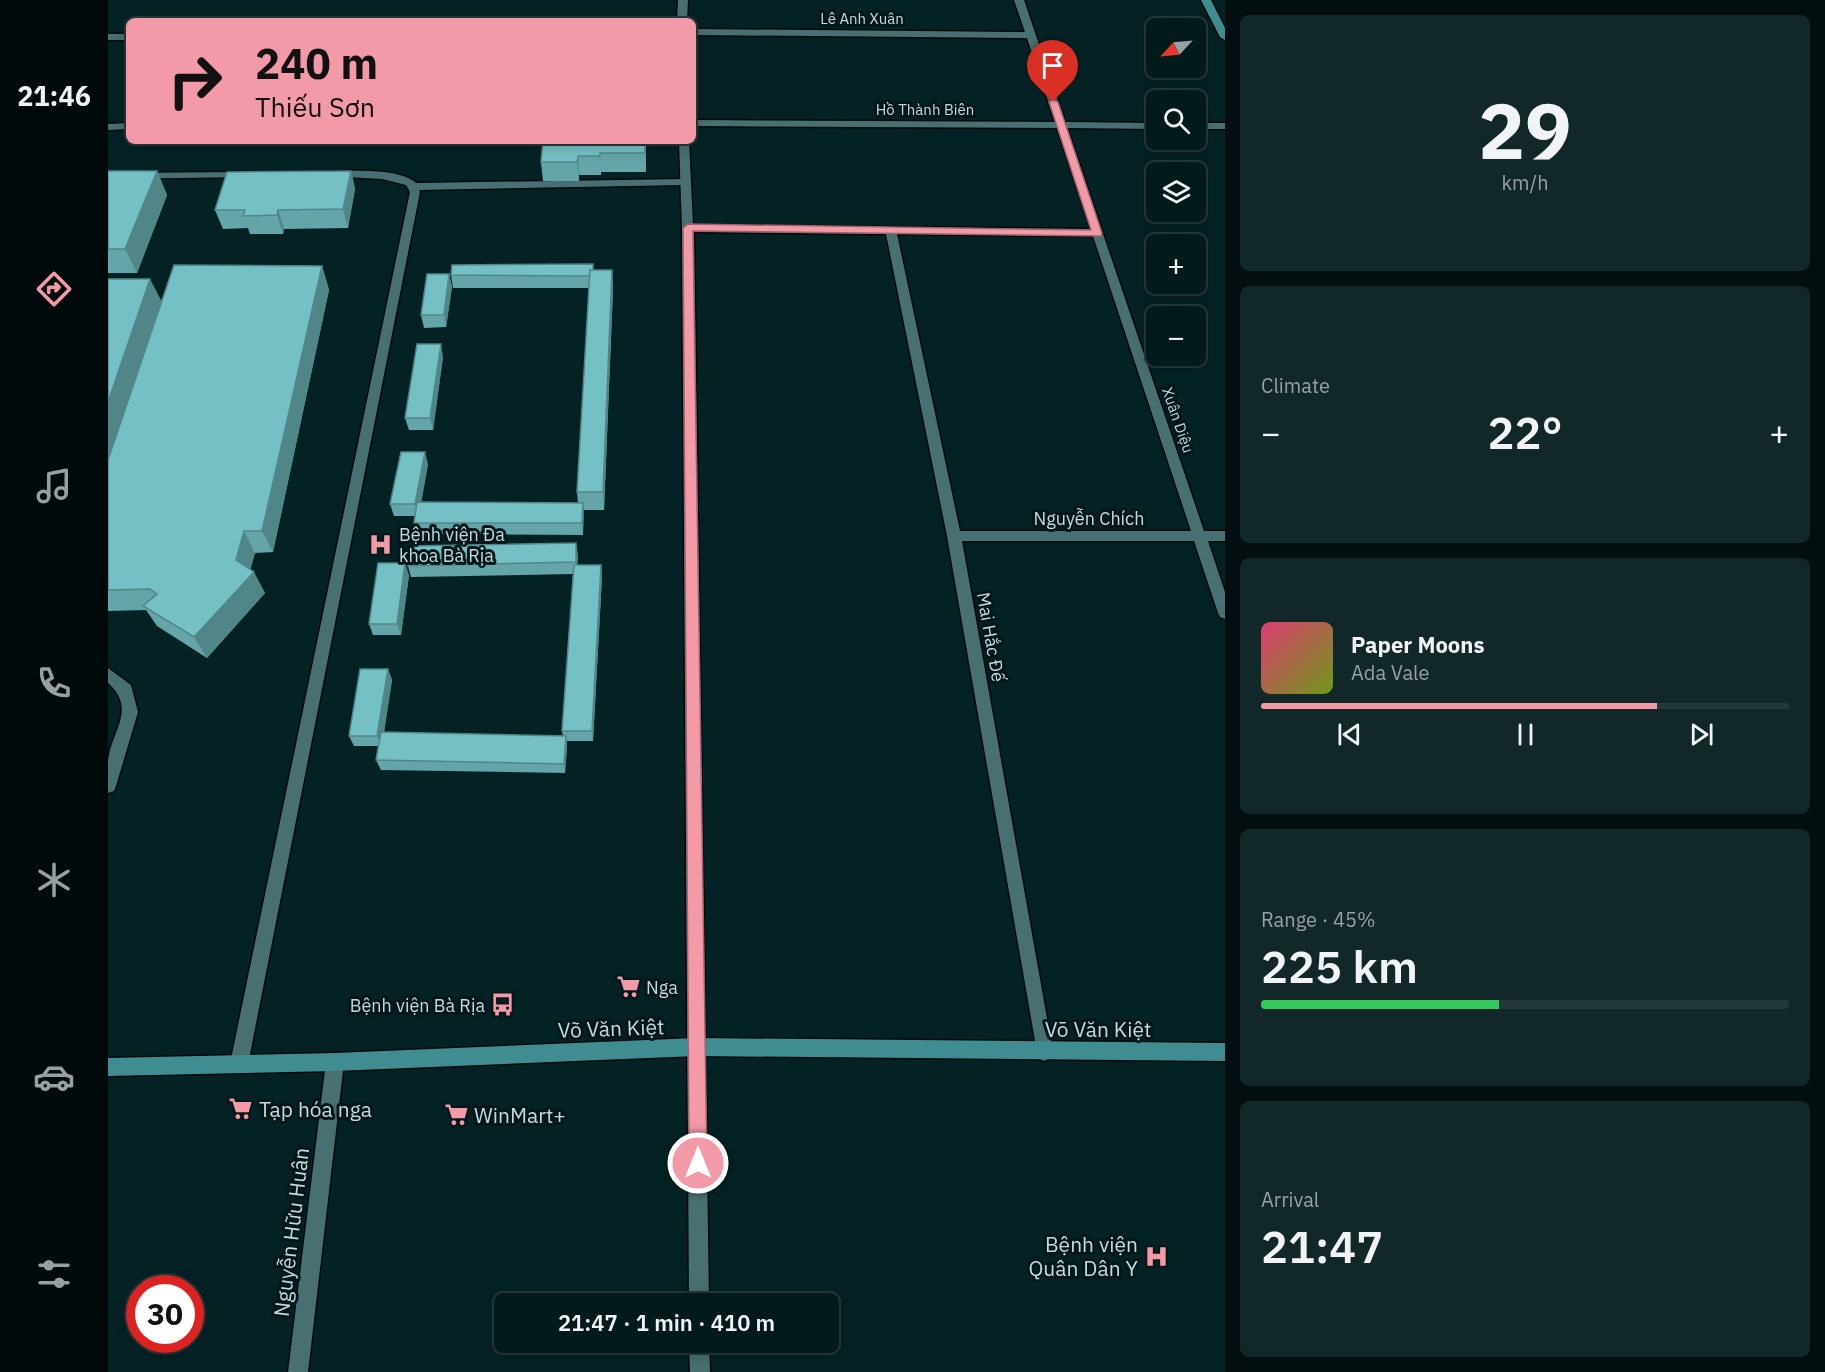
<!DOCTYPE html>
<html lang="en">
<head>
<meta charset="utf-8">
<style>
  :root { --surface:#031a1b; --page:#112728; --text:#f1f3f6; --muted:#97a1a3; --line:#24383a; --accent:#f39aa8 }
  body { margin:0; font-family:"IBM Plex Sans",sans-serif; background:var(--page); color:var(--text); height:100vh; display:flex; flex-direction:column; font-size:22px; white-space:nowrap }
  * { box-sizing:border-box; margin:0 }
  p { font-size:20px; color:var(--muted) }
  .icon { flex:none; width:33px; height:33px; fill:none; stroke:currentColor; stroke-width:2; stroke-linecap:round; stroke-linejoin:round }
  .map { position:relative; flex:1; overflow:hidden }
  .details { display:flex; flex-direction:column; gap:15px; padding:15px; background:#020e0f; width:600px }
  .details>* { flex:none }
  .guide { position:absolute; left:18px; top:18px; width:570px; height:126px; border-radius:9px; box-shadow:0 3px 15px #0003,0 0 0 2px var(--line); background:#f39aa8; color:#111; overflow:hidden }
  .needle { width:39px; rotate:244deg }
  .tools { position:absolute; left:1038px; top:18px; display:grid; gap:12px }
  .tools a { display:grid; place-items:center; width:60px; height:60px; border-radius:9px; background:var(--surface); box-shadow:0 3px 15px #0003,0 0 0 2px var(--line); font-size:30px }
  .speed { position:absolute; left:18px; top:1275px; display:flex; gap:12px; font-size:30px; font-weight:700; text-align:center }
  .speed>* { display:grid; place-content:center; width:78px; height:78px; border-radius:50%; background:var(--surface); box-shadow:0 3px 15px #0003,0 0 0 2px var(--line); line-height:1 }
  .speed .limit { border:9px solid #d22; background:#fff; color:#111 }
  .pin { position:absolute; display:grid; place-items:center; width:51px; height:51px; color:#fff; margin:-62px -26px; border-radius:50% 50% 50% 0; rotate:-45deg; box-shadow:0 0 6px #0007 }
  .pin .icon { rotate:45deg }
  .me { position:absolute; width:66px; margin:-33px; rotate:0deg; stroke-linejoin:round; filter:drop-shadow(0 0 4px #0008) }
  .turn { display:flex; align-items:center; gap:21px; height:126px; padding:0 30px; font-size:27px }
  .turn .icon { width:78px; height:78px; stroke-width:2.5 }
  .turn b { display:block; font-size:42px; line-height:51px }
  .big { font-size:45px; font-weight:600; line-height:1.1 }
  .details .tile { flex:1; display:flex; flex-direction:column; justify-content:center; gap:9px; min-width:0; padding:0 21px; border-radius:9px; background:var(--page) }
  .details .dial { align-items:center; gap:0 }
  .dial b { font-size:78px; line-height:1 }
  .song { display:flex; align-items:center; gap:18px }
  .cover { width:72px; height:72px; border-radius:9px; background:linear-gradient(135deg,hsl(340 70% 55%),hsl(80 70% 35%)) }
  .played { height:6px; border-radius:3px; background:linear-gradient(90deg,var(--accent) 75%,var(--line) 75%) }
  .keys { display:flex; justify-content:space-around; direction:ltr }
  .heat { display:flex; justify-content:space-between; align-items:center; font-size:33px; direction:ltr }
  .charge { height:9px; border-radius:4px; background:linear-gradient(90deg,#34c759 45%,var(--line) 0) }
  .trip { position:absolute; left:386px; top:1293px; width:345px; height:60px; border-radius:9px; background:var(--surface); box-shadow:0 3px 15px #0003,0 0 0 2px var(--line); font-weight:600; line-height:60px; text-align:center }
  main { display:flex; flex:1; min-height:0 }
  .tab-bar { display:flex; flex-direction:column; width:108px; justify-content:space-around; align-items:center; background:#010a0b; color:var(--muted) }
  .tab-bar .icon { width:42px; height:42px }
  .tab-bar .current { color:var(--accent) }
  .tab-bar b { font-size:27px; color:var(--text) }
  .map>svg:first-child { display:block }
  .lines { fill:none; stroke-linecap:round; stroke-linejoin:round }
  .lane-casing { stroke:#000a0b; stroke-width:3 }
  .street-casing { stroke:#000a0b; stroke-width:3 }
  .secondary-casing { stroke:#000a0b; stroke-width:3 }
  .lane { fill:#486f71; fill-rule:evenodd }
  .street { fill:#486f71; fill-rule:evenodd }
  .secondary { fill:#408d91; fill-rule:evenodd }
  .wall { fill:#64a5a9 }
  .shaded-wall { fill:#518689 }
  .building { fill:#74c0c4; stroke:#518689; stroke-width:1.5 }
  .route { fill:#f39aa8; stroke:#9e646d; stroke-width:1.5 }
  .labels { text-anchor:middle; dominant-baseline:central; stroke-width:6; stroke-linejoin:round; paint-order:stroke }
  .far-street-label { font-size:15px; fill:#c6dadc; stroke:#00181a }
  .street-label { font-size:18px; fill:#c6dadc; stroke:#00181a }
  .poi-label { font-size:18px; fill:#c6dadc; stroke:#00181a; text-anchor:start }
  .near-street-label { font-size:21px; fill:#c6dadc; stroke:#00181a }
  .near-poi-label { font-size:21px; fill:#c6dadc; stroke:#00181a; text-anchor:start }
</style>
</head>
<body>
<main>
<nav class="tab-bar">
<b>21:46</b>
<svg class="icon current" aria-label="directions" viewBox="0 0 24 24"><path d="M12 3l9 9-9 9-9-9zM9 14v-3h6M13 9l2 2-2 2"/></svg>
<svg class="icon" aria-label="music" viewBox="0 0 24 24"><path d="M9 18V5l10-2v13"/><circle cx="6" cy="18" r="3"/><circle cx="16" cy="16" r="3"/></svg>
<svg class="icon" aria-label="phone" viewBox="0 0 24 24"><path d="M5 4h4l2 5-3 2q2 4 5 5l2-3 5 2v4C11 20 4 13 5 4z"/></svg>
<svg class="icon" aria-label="climate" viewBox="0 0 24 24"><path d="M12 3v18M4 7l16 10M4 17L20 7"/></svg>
<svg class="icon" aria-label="car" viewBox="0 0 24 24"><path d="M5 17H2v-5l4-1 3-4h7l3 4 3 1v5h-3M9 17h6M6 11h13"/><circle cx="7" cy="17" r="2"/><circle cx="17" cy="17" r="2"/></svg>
<svg class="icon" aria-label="filters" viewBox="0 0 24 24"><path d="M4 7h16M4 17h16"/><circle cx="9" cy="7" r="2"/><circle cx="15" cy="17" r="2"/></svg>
</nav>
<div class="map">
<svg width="1117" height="1372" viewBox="0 0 1117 1372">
  <rect width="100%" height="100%" fill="#042224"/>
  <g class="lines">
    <defs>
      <g id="lane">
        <path d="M225 171C246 171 292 168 308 183L578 179 583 182 578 185 311 190 312 192 140 1064 137 1070 131 1073 125 1070 122 1064 302 192 298 185 274 179 221 176V172Z"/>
        <path d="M138 172 142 173V177L0 179V173Z"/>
        <path d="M0 668 23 685 30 712 8 786 6 791 0 793C0 782 0 771 0 760 4 730 29 709 0 683Z"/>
      </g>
      <g id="street">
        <path d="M570 0H580L579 21H569Z"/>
        <path d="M906 0H916L957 122 1048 123V129L959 128 1096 531H1117V541H1100L1117 592V619L1112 617 1110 613 1086 541H854L945 1052 942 1058 936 1061 930 1058 839 536 778 234 586 232 601 1304H581L574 228 571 141H581L585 225 983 229 949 128 585 126V120L947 122 919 38 585 35V29L917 32ZM789 234 985 236 1083 531H852Z"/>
        <rect x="0" y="34" width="21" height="6"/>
        <path d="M21 123V129L0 130V124Z"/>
        <rect x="1088" y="123" width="29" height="6"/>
        <path d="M227 1053 233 1056 236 1062 200 1372H180L218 1062 221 1056Z"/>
        <path d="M581 1342H601L602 1372H582Z"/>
      </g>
      <g id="secondary">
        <path d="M1093 0H1103L1117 28V40L1112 37Z"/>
        <path d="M589 1038 1117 1043V1061L589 1056 227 1071 0 1076V1058L227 1053Z"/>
      </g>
    </defs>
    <!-- lane casing -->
    <use href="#lane" class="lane-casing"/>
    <!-- street casing -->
    <use href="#street" class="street-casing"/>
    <!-- secondary casing -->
    <use href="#secondary" class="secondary-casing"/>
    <!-- lane -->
    <use href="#lane" class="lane"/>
    <!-- street -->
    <use href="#street" class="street"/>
    <!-- secondary -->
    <use href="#secondary" class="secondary"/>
  </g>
  <!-- wall -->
  <g class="wall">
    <path d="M538 141V172H493V175H471V181H435L433 162Z"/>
    <path d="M0 171H49L59 195 29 273H0Z"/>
    <path d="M243 171 247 189 240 228 176 229 175 234H142L140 228 115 229 107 210Z"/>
    <path d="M214 266 221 290 165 552 147 553 142 569 157 593 99 658 49 626 38 610 0 611V279L53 302Z"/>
    <path d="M485 270H504L505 289 496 510H475V535L310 534 306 523 307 516H286L282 504 320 464 313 502 470 503 469 492 481 288H345L343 275Z"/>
    <path d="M341 274 344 287 338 327 316 328 313 315Z"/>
    <path d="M335 357 325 430H301L297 418Z"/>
    <path d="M470 555 469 565H493L494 577 485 741H459V746L457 773 273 770 268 760 270 746H246L241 736 280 669 284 680 276 732 455 736 454 731 465 574 303 577 300 566Z"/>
    <path d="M301 575 293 635H265L261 624Z"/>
  </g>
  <!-- shaded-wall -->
  <g class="shaded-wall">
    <path d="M470 156 471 175V181L469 162Z"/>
    <path d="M49 171 59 195 29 273 17 249Z"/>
    <path d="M243 171 247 189 240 228 235 209Z"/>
    <path d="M170 210 176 229 175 234 169 215Z"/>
    <path d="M214 266 221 290 165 552 154 531Z"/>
    <path d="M504 270 505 289 496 510 495 492Z"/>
    <path d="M341 274 344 287 338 327 336 315Z"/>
    <path d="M42 279 54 302 0 466V402Z"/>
    <path d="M333 344 335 357 325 430 322 418Z"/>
    <path d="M317 452 320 464 311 516 307 504Z"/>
    <path d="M475 503 476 515 475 535 474 523Z"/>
    <path d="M136 531 147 553 140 579 146 572 157 593 99 658 86 637 128 560Z"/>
    <path d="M468 543 470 555 469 574 468 562Z"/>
    <path d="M297 563 301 575 293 635 289 624Z"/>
    <path d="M493 565 494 577 485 741 484 731Z"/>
    <path d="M280 669 284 680 274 746 269 736Z"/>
    <path d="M458 736 459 746 457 773 456 764Z"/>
  </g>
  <!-- building -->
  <g class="building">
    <path d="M435 141H537V153H492V156H470L469 162H433Z"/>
    <path d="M0 171H49L17 249H0Z"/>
    <path d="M243 171 235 209 170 210 169 215 135 216 137 210H107L119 172Z"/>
    <path d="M485 264V270H482L481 276 343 275 344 265Z"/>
    <path d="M66 265 214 266 154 531H136L128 560 146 572 86 637 35 606 49 594 42 589 0 590V460Z"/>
    <path d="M482 270H504L495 492H469Z"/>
    <path d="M319 274H341L336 315H313Z"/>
    <path d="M0 279H42L0 402Z"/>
    <path d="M309 344H333L322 418H297Z"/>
    <path d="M293 452H317L307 504H282Z"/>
    <path d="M309 502 475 503 474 523H306Z"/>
    <path d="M468 543V562L300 566 302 546Z"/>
    <path d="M270 563H297L289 624H261Z"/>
    <path d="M466 565H493L484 731H454Z"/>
    <path d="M252 669H280L269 736H241Z"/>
    <path d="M273 732 458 736 456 764 268 760Z"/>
  </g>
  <!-- route -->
  <path class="route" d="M945 99 950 102 994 233 993 236 585 231 599 1163 596 1170 590 1172 584 1170 581 1163 575 228 580 224 983 230 941 102Z"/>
  <!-- icons -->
  <defs>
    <symbol id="hospital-bare" viewBox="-9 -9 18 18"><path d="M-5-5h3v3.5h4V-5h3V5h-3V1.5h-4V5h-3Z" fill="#f39aa8" stroke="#00181a" stroke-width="2.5" paint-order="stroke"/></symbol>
    <symbol id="supermarket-bare" viewBox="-9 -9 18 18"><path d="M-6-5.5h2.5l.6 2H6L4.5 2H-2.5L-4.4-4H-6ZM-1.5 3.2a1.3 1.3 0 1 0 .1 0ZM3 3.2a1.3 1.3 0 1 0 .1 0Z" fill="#f39aa8" stroke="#00181a" stroke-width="2.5" paint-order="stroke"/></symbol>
    <symbol id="bus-bare" viewBox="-9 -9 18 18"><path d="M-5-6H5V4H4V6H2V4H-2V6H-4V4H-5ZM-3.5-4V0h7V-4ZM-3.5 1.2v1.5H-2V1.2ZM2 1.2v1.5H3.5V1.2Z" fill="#f39aa8" stroke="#00181a" stroke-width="2.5" paint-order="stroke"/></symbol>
  </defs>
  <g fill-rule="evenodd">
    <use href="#hospital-bare" x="256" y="528" width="33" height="33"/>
    <use href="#supermarket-bare" x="504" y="970" width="33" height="33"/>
    <use href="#bus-bare" x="378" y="988" width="33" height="33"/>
    <use href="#supermarket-bare" x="116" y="1092" width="33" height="33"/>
    <use href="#supermarket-bare" x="332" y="1098" width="33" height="33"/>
    <use href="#hospital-bare" x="1032" y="1240" width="33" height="33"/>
  </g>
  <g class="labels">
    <!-- far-street labels -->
    <g class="far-street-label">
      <text x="754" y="18">Lê Anh Xuân</text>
      <text x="817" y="109">Hồ Thành Biên</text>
      <text transform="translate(1070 420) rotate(71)">Xuân Diệu</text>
    </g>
    <!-- street labels -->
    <g class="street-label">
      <text x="981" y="518">Nguyễn Chích</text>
      <text transform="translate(883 637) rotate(80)">Mai Hắc Đế</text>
    </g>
    <!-- poi labels -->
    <g class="poi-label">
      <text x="291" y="534">Bệnh viện Đa<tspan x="291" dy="21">khoa Bà Rịa</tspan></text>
      <text x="538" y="987">Nga</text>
      <text x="377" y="1005" text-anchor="end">Bệnh viện Bà Rịa</text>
    </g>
    <!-- near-street labels -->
    <g class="near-street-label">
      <text transform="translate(503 1028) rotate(-2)">Võ Văn Kiệt</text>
      <text x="990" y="1029">Võ Văn Kiệt</text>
      <text transform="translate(183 1232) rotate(-83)">Nguyễn Hữu Huân</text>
    </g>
    <!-- near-poi labels -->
    <g class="near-poi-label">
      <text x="151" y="1109">Tạp hóa nga</text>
      <text x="366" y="1115">WinMart+</text>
      <text x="1030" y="1244" text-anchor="end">Bệnh viện<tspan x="1030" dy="24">Quân Dân Y</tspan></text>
    </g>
  </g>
</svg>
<div class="tools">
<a><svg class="needle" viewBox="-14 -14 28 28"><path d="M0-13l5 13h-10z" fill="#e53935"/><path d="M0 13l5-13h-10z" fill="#97a1a3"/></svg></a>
<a><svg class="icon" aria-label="search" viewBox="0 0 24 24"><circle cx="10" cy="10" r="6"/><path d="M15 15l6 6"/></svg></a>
<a><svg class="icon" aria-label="layers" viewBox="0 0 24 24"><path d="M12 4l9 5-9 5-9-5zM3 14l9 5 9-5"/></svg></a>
<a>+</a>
<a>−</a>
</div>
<div class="speed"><div class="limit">30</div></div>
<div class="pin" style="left:945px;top:102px;background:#d93025"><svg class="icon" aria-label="arrive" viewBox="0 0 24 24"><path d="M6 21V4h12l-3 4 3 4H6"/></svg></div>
<svg class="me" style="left:590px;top:1163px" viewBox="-20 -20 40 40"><circle r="17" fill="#f39aa8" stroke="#fff" stroke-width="3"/><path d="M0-11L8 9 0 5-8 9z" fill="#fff"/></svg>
<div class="trip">21:47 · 1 min · 410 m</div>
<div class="guide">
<div class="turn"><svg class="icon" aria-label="right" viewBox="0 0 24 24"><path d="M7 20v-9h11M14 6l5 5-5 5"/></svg><div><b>240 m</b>Thiếu Sơn</div></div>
</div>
</div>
<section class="details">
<div class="tile dial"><b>29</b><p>km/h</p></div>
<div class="tile"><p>Climate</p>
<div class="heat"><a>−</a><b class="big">22°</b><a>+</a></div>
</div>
<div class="tile">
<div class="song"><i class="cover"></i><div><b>Paper Moons</b><p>Ada Vale</p></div></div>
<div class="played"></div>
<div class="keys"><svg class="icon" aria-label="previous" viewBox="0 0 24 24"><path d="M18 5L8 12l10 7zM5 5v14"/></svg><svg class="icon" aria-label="pause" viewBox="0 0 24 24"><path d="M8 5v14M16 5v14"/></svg><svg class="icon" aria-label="next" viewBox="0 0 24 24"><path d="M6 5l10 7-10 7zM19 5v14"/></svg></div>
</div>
<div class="tile"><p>Range · 45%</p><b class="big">225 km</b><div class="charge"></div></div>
<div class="tile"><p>Arrival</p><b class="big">21:47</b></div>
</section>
</main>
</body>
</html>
